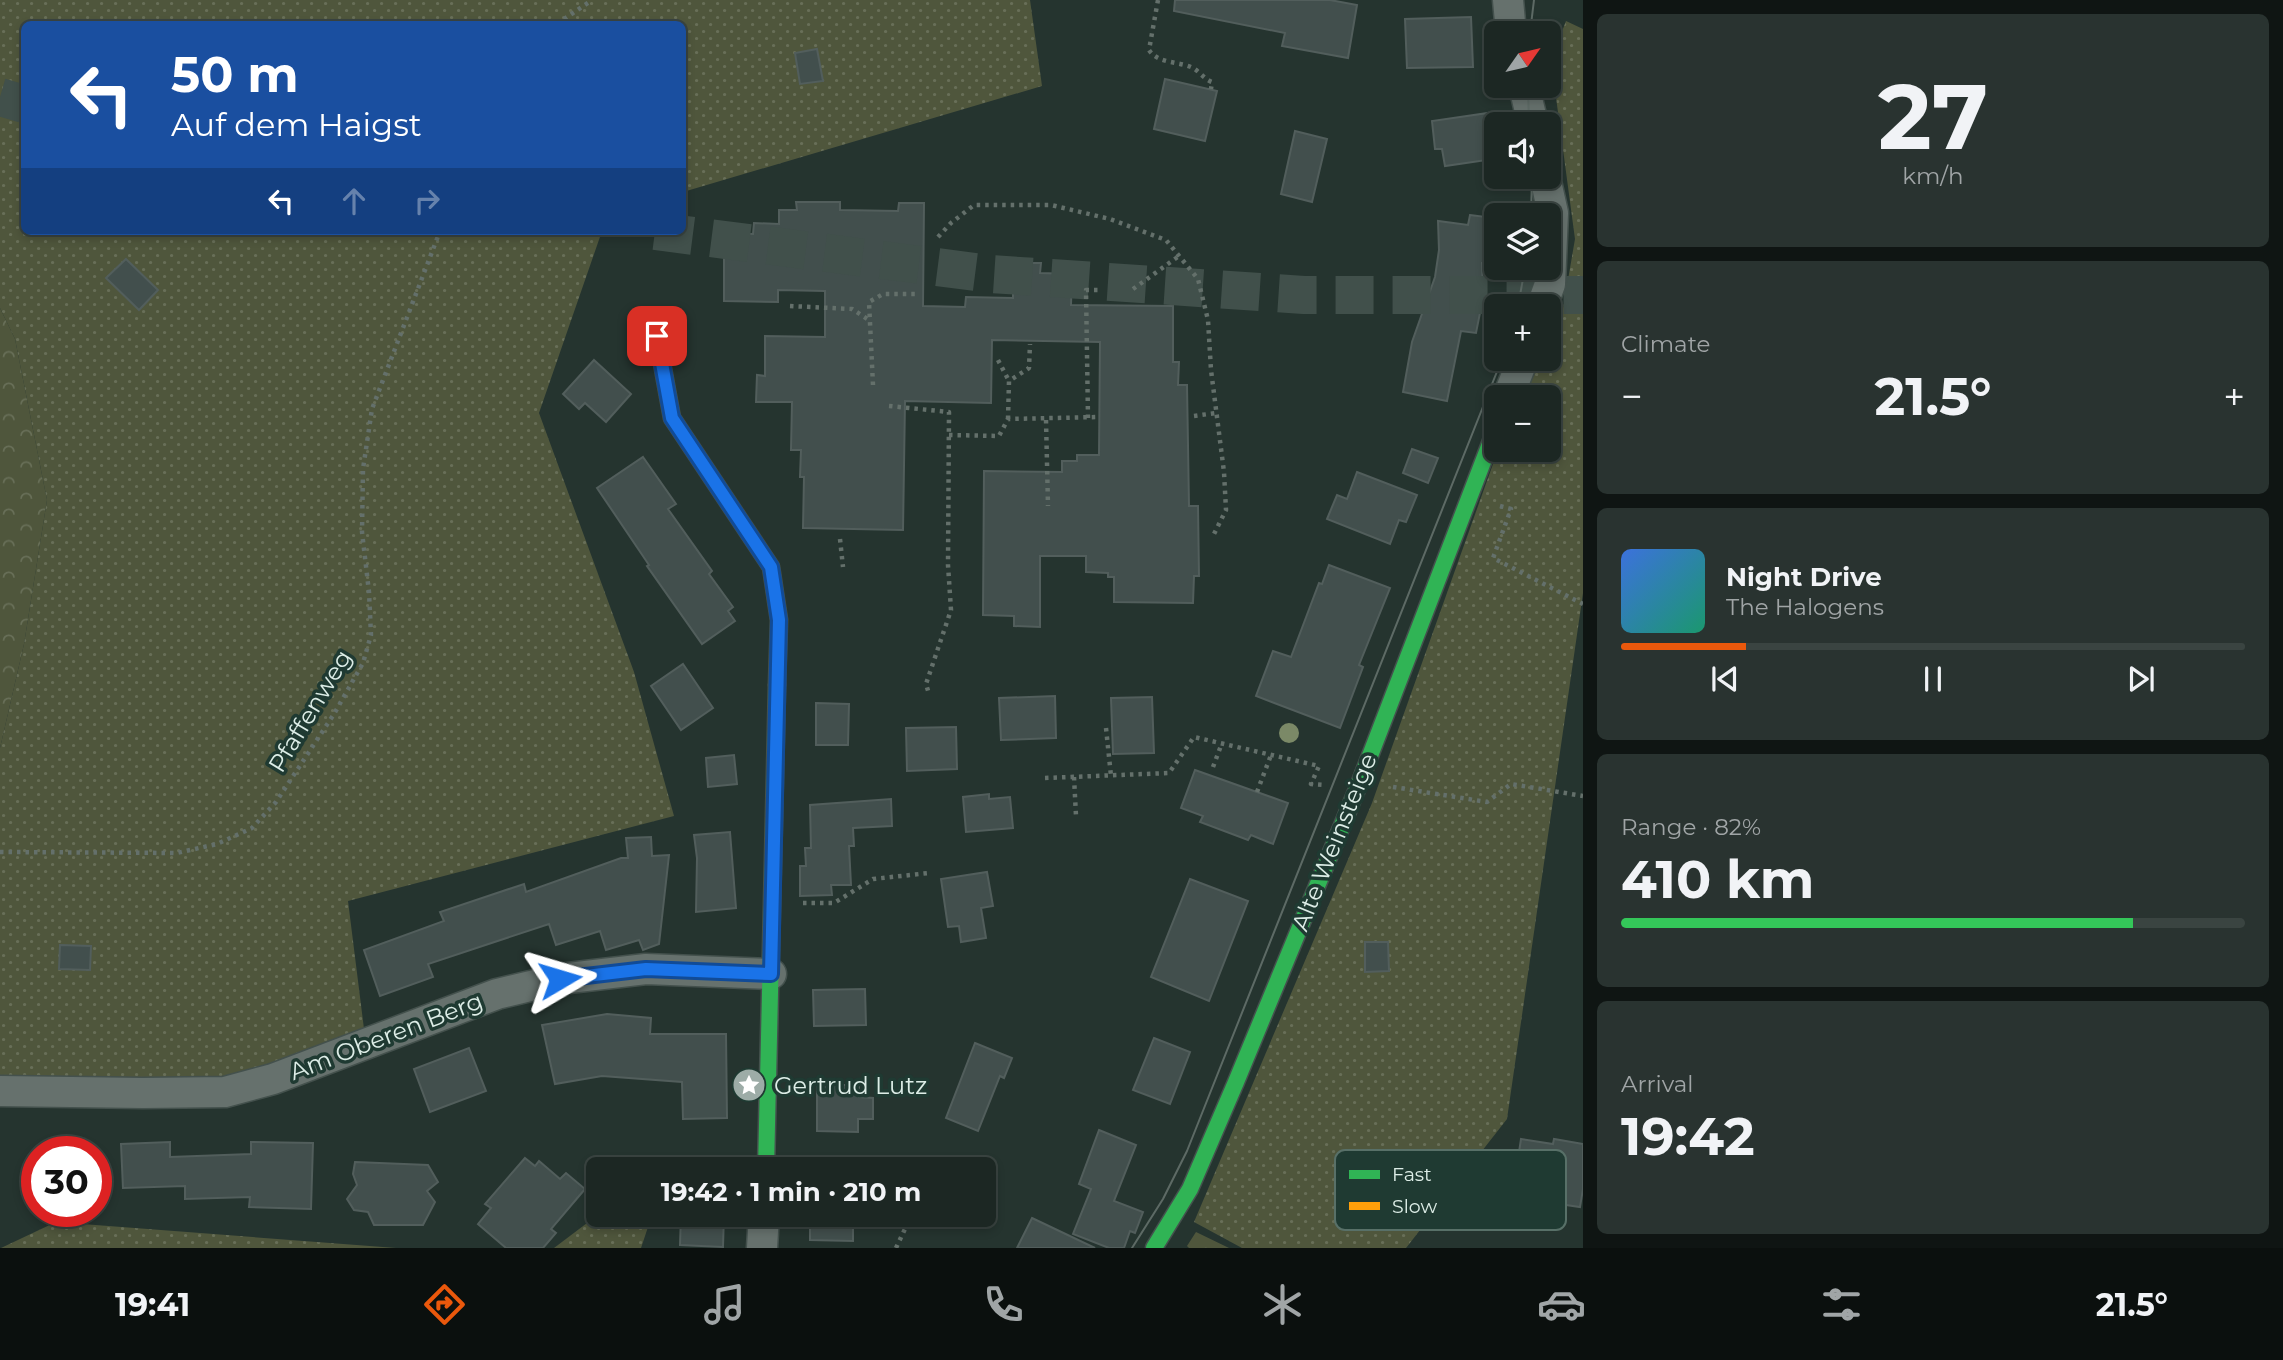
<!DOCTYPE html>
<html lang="en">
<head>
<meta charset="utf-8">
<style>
  :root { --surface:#1c2723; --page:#293330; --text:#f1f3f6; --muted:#a0a5a6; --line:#3a4441; --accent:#ea580c }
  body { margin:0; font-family:Montserrat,sans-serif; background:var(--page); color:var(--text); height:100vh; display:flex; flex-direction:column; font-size:26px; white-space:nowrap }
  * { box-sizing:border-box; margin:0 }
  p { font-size:23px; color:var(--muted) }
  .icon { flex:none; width:38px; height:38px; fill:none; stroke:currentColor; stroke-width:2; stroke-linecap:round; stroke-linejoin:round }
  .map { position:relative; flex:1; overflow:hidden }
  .details { display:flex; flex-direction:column; gap:14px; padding:14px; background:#0f1513; width:700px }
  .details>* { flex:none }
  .banner { position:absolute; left:21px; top:21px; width:665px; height:214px; border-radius:10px; box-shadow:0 4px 10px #0003,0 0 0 2px var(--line); background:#1a4fa0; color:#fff; overflow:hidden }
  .needle { width:46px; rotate:56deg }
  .controls { position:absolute; left:1484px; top:21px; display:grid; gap:14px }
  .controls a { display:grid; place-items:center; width:77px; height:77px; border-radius:10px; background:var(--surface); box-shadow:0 4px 10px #0003,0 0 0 2px var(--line); font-size:35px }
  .speed { position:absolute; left:21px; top:1136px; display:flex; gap:14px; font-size:35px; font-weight:700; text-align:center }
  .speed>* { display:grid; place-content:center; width:91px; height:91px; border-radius:50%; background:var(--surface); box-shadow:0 4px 10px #0003,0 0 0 2px var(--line); line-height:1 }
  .speed .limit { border:10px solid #d22; background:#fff; color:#111 }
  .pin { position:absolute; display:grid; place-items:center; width:60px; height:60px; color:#fff; margin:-30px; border-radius:14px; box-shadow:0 4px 10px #0006 }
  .me { position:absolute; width:77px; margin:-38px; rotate:83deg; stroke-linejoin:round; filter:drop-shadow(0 0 5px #0008) }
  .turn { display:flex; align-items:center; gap:24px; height:147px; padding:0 35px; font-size:32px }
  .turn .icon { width:91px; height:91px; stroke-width:2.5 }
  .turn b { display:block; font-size:49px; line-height:60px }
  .lanes { display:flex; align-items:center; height:66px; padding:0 35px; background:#0003; justify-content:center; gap:35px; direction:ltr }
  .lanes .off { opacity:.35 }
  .big { font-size:52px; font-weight:700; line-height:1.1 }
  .details .tile { flex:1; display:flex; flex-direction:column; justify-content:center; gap:10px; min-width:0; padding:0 24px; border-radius:10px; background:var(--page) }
  .details .dial { align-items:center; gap:0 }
  .dial b { font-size:91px; line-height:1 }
  .song { display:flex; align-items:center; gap:21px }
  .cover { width:84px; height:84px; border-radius:10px; background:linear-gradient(135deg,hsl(220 70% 55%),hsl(160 70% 35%)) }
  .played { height:7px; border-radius:4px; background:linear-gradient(90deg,var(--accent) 20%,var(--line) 20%) }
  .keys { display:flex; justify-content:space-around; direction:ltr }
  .heat { display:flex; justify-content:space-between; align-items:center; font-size:38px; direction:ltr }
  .charge { height:10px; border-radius:5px; background:linear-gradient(90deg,#34c759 82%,var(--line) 0) }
  .trip { position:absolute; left:586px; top:1157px; width:410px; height:70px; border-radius:10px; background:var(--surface); box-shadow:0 4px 10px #0003,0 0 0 2px var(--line); font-weight:700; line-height:70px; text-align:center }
  .dock { display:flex; height:112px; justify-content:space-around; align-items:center; background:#0b100e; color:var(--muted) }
  .dock .icon { width:49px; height:49px }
  .dock .selected { color:var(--accent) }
  .dock b { font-size:32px; color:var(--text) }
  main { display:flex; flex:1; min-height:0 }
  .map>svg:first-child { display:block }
  .grass { fill:url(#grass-tufts) }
  .forest { fill:url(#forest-crowns) }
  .garden { fill:url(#garden-dots) }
  .building { fill:#424f4d; stroke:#525e5c; stroke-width:2 }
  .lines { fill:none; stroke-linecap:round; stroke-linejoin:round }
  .primary-tunnel { stroke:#41504b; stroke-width:38; stroke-dasharray:38 19; stroke-linecap:butt }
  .street-casing { stroke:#44514d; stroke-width:33 }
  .fast-casing { stroke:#44514d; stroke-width:19 }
  .slow-casing { stroke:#44514d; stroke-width:19 }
  .path { stroke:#64706b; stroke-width:4.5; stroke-dasharray:3.5 5; stroke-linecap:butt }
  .street { stroke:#66716d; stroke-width:30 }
  .fast { stroke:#30b455; stroke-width:16 }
  .slow { stroke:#ff9f0a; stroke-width:16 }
  .tram { stroke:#5d6a65; stroke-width:2 }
  .tree { fill:#7b8967 }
  .route-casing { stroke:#114b97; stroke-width:18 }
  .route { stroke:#1a73e8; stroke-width:12 }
  .labels { text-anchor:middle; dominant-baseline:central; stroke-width:7; stroke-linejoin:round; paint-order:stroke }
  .street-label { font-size:24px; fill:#ddede7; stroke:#1f3a32 }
  .poi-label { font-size:24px; fill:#ddede7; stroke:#1f3a32; text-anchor:start }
  .key { fill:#1f3a32; stroke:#587068; stroke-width:2 }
  .key-label { font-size:19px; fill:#ddede7 }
</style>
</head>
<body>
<main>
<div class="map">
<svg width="1583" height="1248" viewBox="0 0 1583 1248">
  <defs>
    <pattern id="grass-tufts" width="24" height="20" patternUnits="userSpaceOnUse" patternTransform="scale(1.75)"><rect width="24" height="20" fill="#4f563c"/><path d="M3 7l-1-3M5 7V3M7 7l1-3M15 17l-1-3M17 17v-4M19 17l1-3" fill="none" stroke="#686f58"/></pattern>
    <pattern id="forest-crowns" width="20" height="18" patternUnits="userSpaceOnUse" patternTransform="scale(1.75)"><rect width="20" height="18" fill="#4f563c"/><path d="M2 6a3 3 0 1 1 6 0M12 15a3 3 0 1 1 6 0" fill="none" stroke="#686f58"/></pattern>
    <pattern id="garden-dots" width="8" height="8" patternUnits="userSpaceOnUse" patternTransform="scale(1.75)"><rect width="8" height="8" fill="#4f563c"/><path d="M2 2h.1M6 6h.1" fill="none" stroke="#686f58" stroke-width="1.8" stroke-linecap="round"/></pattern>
  </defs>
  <rect width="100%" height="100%" fill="#25342f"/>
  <!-- grass -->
  <path class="grass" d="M1196 1232 1229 1248H1189L1187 1246Z"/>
  <!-- forest -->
  <path class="forest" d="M0 308 15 339 47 500 24 644 0 748Z"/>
  <!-- garden -->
  <g class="garden">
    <path d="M0 0H1030L1042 86 683 192 682 24H24V231H602L539 413 634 672 674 816 348 901 366 1045 259 1082 0 1075V748L24 644 47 500 15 339 0 308Z"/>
    <path d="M1566 21 1583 29V593L1507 1119 1406 1248H1242L1194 1222 1372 803 1498 450H1549V397H1522L1540 359H1549V339L1563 309 1575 239 1551 60Z"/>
    <path d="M599 1214 652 1215 641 1248H554Z"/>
    <path d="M56 1222 396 1248H1Z"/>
  </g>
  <!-- building -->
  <g class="building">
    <path d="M1175 0H1330L1357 5 1348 58 1282 46 1285 33 1174 11Z"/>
    <path d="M1471 17 1473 67 1407 68 1405 19Z"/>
    <path d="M817 49 823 81 800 84 795 53Z"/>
    <path d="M1165 79 1217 91 1205 141 1154 129Z"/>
    <path d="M1488 113 1492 140 1485 141 1487 160 1445 166 1442 149H1435L1432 121Z"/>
    <path d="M1295 131 1327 139 1312 202 1281 194Z"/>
    <path d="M796 202H840V210L898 211 899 203H924L923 306 965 307 966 297 1013 298V263H1041L1040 273 1072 274 1071 305 1173 306V362H1179L1178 385H1187L1189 506H1198L1199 576H1194L1193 603 1114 602V577H1108V573L1086 572V556H1040V627L1014 626V616L983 615 984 471 1062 472V461H1077V455H1099L1100 342 992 340 991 403 905 401 903 530 803 528 804 477H800L801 450H791L792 402H756L757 375 765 376V336L825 337V291L778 290V302L724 301V233L753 234 754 223 779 224V210H797Z"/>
    <path d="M1470 215 1494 218 1489 263H1482L1483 298 1476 333 1461 331 1447 401 1403 392 1412 342 1435 277 1439 250 1438 221 1468 225Z"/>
    <path d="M126 259 158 290 139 310 106 278Z"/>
    <path d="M594 360 631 394 606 422 585 403 579 409 563 394Z"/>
    <path d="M1412 449 1438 458 1428 483 1403 473Z"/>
    <path d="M643 457 676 504 668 509 712 571 709 574 733 607 728 611 735 621 702 644 647 566 649 565 597 488Z"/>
    <path d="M1357 472 1417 495 1406 522 1399 520 1390 544 1327 519 1337 495 1347 499Z"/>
    <path d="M1329 565 1390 588 1359 665 1363 667 1340 728 1256 696 1273 651 1291 657 1319 583 1322 584Z"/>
    <path d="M683 664 713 708 681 730 651 686Z"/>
    <path d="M1055 696 1056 738 1001 740 999 698Z"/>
    <path d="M1152 697 1154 753 1113 754 1111 698Z"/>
    <path d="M816 703 849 704 848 745H816Z"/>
    <path d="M956 727 957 769 907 771 906 728Z"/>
    <path d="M734 755 737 784 708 787 706 758Z"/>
    <path d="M1195 770 1288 803 1273 844 1251 835 1248 840 1200 822 1203 816 1181 808Z"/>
    <path d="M989 794V799L1010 797 1013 828 966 832 963 797Z"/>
    <path d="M891 799 892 826 853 828 854 846H849L851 885H831L832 895 800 896V866H806L805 848H811L810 805Z"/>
    <path d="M730 832 736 908 696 912 697 858 694 835Z"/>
    <path d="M651 837 652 856 669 855 659 944 643 950 639 940 606 950 600 931 556 945 549 924 428 964 433 977 380 996 364 950 444 921 440 912 524 884 526 892 621 858H628L626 838Z"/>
    <path d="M987 872 993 906 981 908 986 938 961 942 959 926 948 927 941 879Z"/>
    <path d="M1190 879 1248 901 1209 1001 1151 977Z"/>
    <path d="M1365 942H1388L1389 971 1365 972Z"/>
    <path d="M60 945 91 946 90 970 59 969Z"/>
    <path d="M865 989 866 1025 814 1026 813 990Z"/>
    <path d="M607 1014 651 1018 650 1034H726L727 1118 683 1119 682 1082 602 1076 555 1084 542 1025Z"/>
    <path d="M1154 1038 1190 1052 1170 1104 1133 1090Z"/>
    <path d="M975 1043 1012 1058 1004 1078 1000 1076 978 1131 946 1118Z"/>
    <path d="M469 1048 486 1091 430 1112 414 1069Z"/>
    <path d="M817 1085H859V1097L873 1098V1119H858V1132L817 1131Z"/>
    <path d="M1099 1130 1136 1145 1114 1201 1143 1212 1135 1233 1130 1231 1124 1248H1109L1073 1234 1091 1189 1079 1184Z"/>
    <path d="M1521 1139 1553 1144 1554 1139 1583 1144V1189L1580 1207 1545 1202V1197L1513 1192Z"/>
    <path d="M170 1142V1157L251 1154V1142L313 1143 311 1209 249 1207 250 1197 185 1199V1186L123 1188 121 1144Z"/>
    <path d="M525 1158 535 1166 539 1161 560 1179 566 1173 585 1189 551 1229 556 1233 543 1248H506L478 1224 491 1208 485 1204Z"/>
    <path d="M355 1162 428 1165 438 1182 427 1191 435 1202 423 1225H374L368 1212 354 1210 347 1199 357 1185 353 1174Z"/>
    <path d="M681 1214H724L723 1247 680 1245Z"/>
    <path d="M810 1214H853V1241L810 1240Z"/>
    <path d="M1032 1218 1095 1248H1017Z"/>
  </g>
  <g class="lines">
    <!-- primary-tunnel -->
    <g class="primary-tunnel">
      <path d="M0 97 24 104"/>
      <path d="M655 231 991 274 1304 295H1583"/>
    </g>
    <defs>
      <g id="street">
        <path d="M1508 0 1511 33"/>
        <path d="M1524 86 1533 124"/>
        <path d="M1542 306 1550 284 1553 213 1545 177"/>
        <path d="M1508 397 1523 359"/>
        <path d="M0 1091 143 1093 225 1092 273 1079 497 994 560 979 646 969 771 974"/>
        <path d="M762 1248 764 1214"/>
      </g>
      <g id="fast">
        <path d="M766 1169 777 685"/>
        <path d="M1154 1248 1190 1189 1236 1082 1358 787 1496 428"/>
      </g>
      <path id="slow" d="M657 336 672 418 771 567 779 620 777 685"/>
    </defs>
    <!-- street casing -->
    <use href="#street" class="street-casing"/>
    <!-- fast casing -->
    <use href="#fast" class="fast-casing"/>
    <!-- slow casing -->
    <use href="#slow" class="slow-casing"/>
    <!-- path -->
    <g class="path">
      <path d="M1158 0 1149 50C1158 64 1179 61 1193 68 1200 72 1204 79 1212 82L1211 89"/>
      <path d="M557 24 592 0"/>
      <path d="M938 237 951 223 974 205H1051L1110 219 1166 240 1198 279 1208 320 1211 370 1224 472 1226 510 1212 538"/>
      <path d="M1133 289 1179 256"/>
      <path d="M790 306 852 309 869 320"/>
      <path d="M998 360 1009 381"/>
      <path d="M873 385 869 302 883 294H917"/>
      <path d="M889 406 949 412 948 565 951 610 926 684 929 694"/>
      <path d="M1194 416 1216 413"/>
      <path d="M1088 418 1086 290H1101"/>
      <path d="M1008 419 1009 381 1029 368 1030 344"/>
      <path d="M1046 420 1048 506"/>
      <path d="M949 435 999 436 1008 419 1100 417"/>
      <path d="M1500 506 1511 509 1493 558 1583 604"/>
      <path d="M840 539 843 567"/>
      <path d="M1106 728 1111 776"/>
      <path d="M1213 767 1222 743"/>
      <path d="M1074 777 1076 816"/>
      <path d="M1045 778 1169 773 1194 737 1319 766 1311 784 1325 785"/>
      <path d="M1393 787 1487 802 1511 784 1583 796"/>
      <path d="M1257 792 1271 755"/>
      <path d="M0 852 177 853 217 844 252 828 276 802 334 714 363 663 371 635 369 592 362 532 363 469 372 409 440 231"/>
      <path d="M803 903H834L873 879 929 873"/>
      <path d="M936 1169 939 1163"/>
      <path d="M896 1248 912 1214"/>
    </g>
    <!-- street -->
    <use href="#street" class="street"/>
    <!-- fast -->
    <use href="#fast" class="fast"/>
    <!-- slow -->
    <use href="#slow" class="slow"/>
    <!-- tram -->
    <g class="tram">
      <path d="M1530 33 1534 0"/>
      <path d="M1528 86 1529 124"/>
      <path d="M1531 215 1532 177"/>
      <path d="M1518 306 1525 268"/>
      <path d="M1132 1248 1163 1199 1187 1151 1502 359"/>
    </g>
  </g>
  <!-- trees -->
  <circle class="tree" cx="1289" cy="733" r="10"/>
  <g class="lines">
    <defs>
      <path id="route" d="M560 979 646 969 771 974 779 620 771 567 672 418 657 336"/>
    </defs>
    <!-- route casing -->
    <use href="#route" class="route-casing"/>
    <!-- route -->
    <use href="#route" class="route"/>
  </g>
  <!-- icons -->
  <defs>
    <symbol id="sight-disc" viewBox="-11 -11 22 22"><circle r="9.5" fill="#9daca7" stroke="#1f3a32"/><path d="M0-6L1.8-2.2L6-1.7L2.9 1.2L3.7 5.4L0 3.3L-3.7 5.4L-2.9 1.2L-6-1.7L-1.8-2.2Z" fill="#fff"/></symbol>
  </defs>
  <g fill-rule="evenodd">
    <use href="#sight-disc" x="730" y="1066" width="38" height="38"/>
  </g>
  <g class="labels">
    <!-- street labels -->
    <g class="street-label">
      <text transform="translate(310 711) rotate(-59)">Pfaffenweg</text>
      <text transform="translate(1334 842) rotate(-68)">Alte Weinsteige</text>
      <text transform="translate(386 1036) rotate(-21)">Am Oberen Berg</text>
    </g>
    <!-- poi labels -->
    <g class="poi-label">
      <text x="774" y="1085">Gertrud Lutz</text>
    </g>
  </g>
  <!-- legend -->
  <rect x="1335" y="1150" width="231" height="80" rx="10" class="key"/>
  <rect x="1349" y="1170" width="31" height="9" fill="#30b455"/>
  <rect x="1349" y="1202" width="31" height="8" fill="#ff9f0a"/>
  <g class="key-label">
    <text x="1392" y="1181">Fast</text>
    <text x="1392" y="1213">Slow</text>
  </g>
</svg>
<div class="controls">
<a><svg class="needle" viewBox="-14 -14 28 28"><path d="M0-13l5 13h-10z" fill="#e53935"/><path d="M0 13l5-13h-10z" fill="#a0a5a6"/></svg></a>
<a><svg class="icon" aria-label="sound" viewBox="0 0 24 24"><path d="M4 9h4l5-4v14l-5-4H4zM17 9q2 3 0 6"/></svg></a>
<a><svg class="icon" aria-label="layers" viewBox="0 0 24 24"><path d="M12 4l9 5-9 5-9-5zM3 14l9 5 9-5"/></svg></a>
<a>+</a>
<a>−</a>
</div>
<div class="speed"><div class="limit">30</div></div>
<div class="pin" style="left:657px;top:336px;background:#d93025"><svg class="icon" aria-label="arrive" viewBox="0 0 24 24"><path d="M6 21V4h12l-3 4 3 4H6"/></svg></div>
<svg class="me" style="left:560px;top:979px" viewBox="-20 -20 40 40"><path d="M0-17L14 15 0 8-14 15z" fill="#1a73e8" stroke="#fff" stroke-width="4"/></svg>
<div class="trip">19:42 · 1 min · 210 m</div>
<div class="banner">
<div class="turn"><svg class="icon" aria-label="left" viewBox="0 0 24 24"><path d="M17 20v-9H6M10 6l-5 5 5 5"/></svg><div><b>50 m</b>Auf dem Haigst</div></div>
<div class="lanes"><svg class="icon" aria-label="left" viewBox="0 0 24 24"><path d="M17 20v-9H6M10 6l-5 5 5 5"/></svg><svg class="icon off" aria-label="ahead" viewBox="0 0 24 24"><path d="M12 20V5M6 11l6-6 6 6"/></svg><svg class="icon off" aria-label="right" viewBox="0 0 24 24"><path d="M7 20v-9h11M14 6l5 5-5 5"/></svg></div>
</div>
</div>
<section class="details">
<div class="tile dial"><b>27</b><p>km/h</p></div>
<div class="tile"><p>Climate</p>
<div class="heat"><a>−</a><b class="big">21.5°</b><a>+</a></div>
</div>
<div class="tile">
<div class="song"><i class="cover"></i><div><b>Night Drive</b><p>The Halogens</p></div></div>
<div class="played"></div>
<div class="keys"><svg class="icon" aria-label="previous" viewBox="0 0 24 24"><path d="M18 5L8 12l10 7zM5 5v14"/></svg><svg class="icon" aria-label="pause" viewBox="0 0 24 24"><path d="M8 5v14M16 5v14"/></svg><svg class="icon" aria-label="next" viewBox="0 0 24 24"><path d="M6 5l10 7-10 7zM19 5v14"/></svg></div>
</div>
<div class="tile"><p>Range · 82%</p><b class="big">410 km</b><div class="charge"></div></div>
<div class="tile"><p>Arrival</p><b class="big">19:42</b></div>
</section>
</main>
<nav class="dock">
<b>19:41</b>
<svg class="icon selected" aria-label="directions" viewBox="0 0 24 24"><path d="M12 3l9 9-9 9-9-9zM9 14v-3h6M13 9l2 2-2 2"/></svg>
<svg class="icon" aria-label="music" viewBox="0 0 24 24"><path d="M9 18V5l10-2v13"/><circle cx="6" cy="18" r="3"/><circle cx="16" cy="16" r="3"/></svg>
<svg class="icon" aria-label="phone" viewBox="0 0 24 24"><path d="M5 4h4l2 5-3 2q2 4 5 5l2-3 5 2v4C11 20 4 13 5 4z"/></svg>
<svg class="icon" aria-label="climate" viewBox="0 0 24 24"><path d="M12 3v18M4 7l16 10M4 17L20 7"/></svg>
<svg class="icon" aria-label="car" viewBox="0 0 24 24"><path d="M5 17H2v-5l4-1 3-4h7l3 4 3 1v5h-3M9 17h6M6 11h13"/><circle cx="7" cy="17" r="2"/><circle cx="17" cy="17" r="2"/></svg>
<svg class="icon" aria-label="filters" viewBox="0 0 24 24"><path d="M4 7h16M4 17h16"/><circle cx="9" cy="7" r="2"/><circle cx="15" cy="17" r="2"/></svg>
<b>21.5°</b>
</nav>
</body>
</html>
